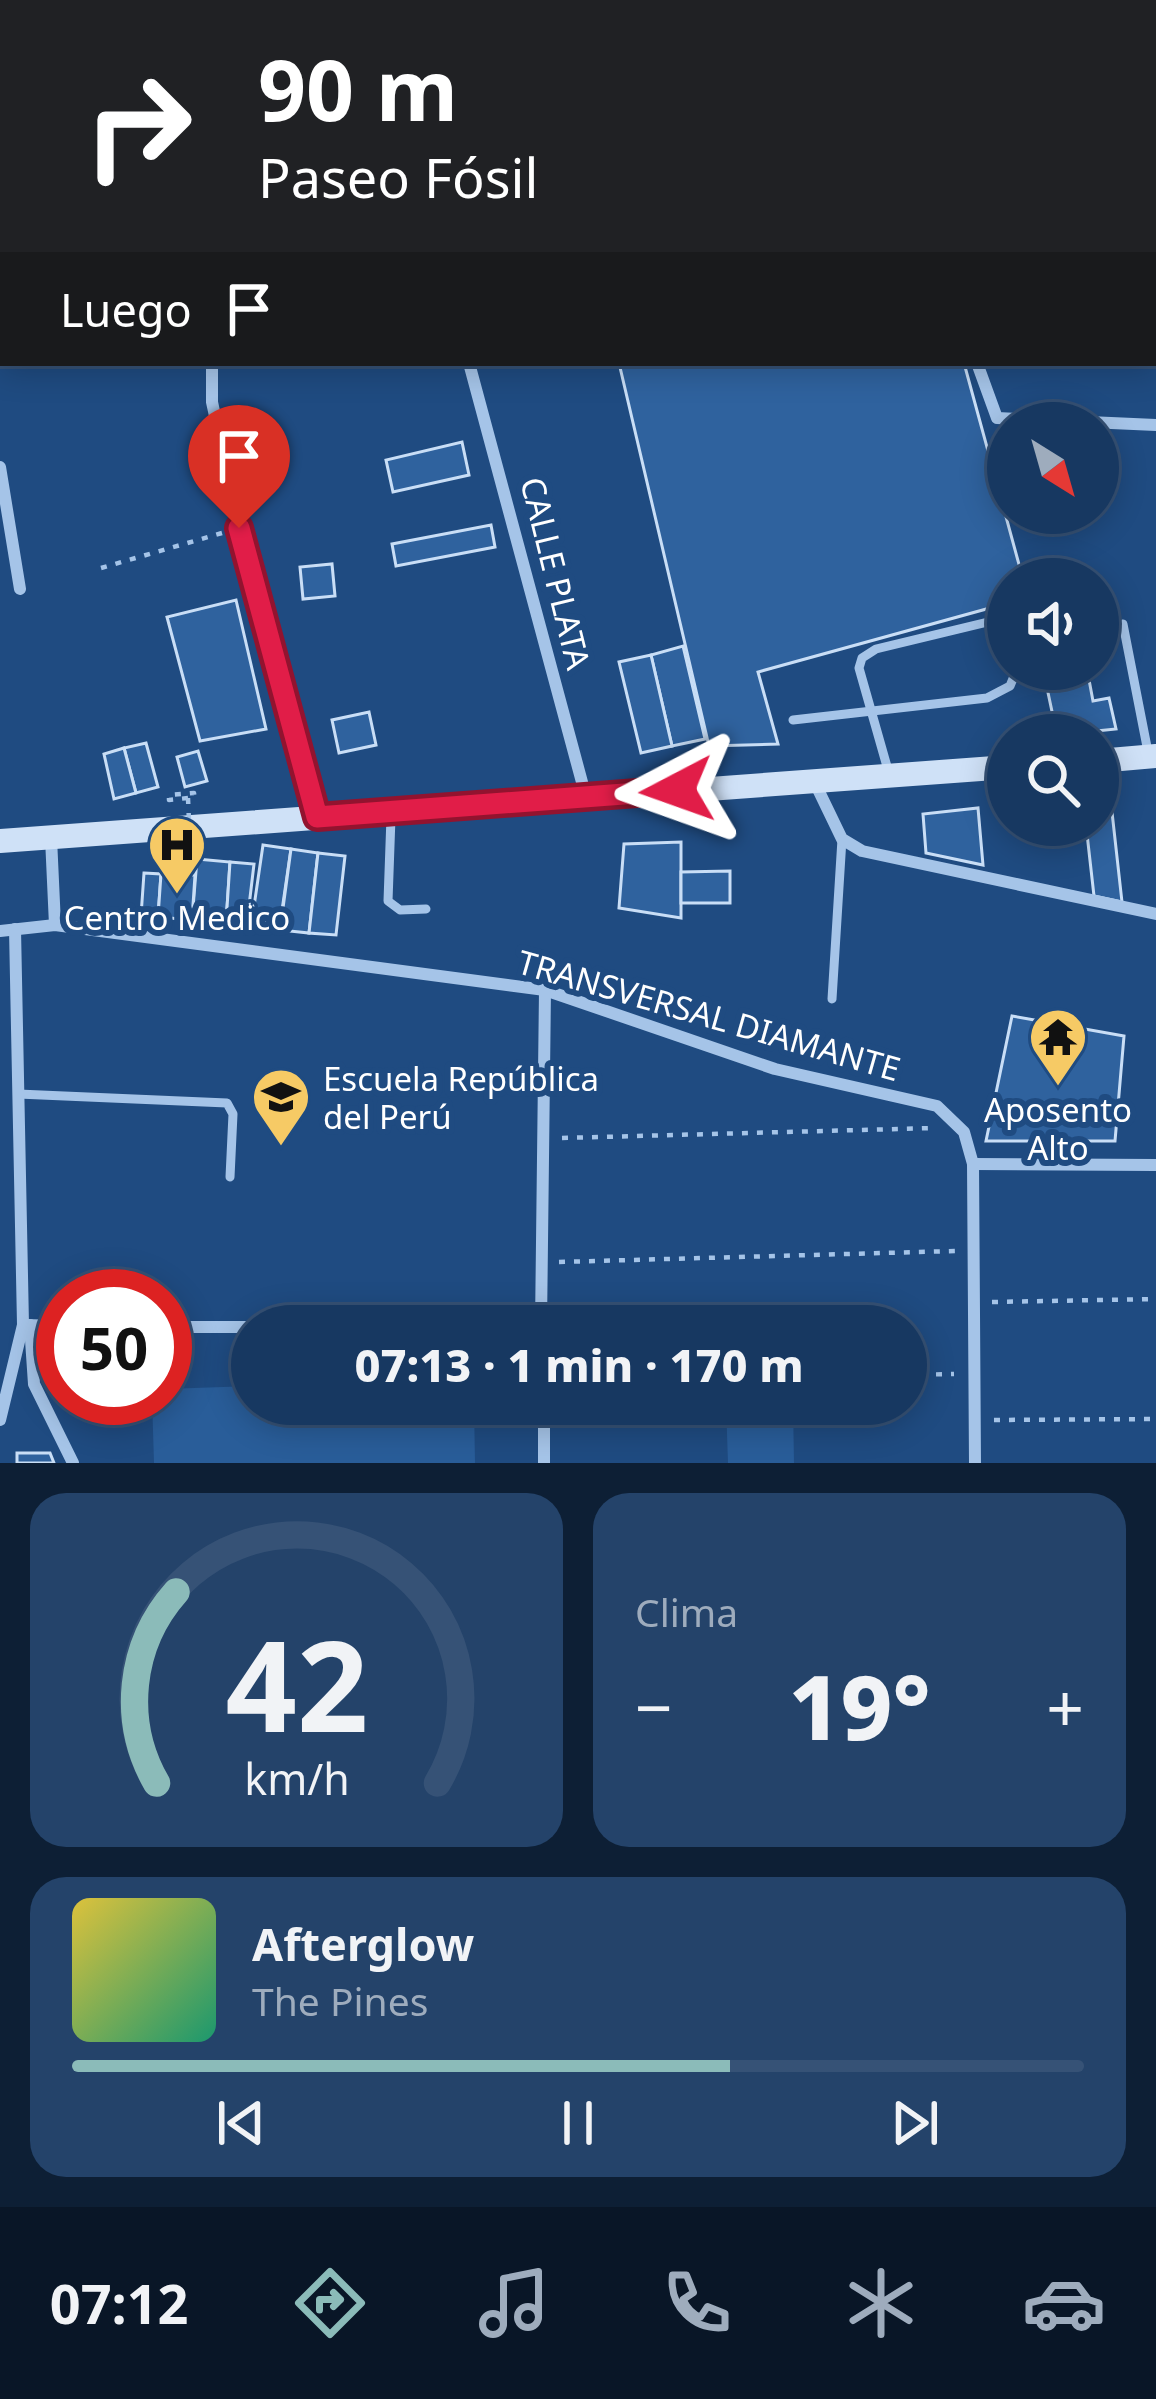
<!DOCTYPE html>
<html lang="es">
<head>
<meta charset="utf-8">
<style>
  :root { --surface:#173861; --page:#24436a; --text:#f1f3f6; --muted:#9eacbd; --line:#365276; --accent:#8bbbb9 }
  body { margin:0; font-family:"Noto Sans",sans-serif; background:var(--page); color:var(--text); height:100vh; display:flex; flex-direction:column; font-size:45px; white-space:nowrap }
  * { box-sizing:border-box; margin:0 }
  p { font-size:39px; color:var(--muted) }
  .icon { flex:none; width:66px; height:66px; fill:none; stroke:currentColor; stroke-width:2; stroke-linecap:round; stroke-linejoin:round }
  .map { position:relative; height:1463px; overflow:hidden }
  .panel { display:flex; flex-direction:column; gap:30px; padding:30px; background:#0d1f35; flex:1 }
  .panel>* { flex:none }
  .banner { position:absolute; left:0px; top:0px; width:1158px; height:366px; box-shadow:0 6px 30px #0003,0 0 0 3px var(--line); background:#202124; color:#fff; overflow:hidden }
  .needle { width:78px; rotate:143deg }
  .fabs { position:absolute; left:987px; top:402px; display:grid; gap:24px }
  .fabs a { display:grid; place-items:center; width:132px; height:132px; border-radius:50%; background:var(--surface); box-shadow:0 6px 30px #0003,0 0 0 3px var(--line); font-size:60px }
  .speed { position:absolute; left:36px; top:1269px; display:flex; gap:24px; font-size:60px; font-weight:700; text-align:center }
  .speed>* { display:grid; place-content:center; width:156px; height:156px; border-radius:50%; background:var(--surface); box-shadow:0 6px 30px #0003,0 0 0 3px var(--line); line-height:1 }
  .speed .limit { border:18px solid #d22; background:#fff; color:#111 }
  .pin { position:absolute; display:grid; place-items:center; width:102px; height:102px; color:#fff; margin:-123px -51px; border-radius:50% 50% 50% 0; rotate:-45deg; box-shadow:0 0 12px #0007 }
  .pin .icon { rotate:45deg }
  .me { position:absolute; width:132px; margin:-66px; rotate:266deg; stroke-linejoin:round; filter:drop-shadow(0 0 9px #0008) }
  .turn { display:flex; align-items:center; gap:42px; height:252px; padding:0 60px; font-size:54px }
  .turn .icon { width:156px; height:156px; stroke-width:2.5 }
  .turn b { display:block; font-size:84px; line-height:102px }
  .then { display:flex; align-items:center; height:114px; padding:0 60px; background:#0003; gap:24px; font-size:45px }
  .big { font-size:90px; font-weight:800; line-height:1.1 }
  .panel .widget { flex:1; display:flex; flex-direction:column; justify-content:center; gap:18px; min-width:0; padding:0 42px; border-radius:36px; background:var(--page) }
  .panel .dial { align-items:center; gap:0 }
  .dial svg { height:312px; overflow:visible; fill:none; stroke:var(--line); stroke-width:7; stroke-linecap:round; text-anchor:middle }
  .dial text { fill:var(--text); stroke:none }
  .song { display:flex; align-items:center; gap:36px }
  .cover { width:144px; height:144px; border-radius:18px; background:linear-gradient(135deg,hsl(50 70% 55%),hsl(160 70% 35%)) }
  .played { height:12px; border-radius:6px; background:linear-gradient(90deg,var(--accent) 65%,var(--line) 65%) }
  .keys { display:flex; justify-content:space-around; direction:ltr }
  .heat { display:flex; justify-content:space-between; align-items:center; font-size:66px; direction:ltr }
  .panel .tiles { flex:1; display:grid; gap:30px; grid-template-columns:1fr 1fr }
  .widget:last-child { grid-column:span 2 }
  .trip { position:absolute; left:231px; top:1305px; width:696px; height:120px; border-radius:60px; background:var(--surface); box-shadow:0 6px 30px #0003,0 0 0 3px var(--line); font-weight:800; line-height:120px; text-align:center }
  .tab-bar { display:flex; height:192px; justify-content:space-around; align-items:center; background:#091627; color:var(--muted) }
  .tab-bar .icon { width:84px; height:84px }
  .tab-bar .active { color:var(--accent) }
  .tab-bar b { font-size:54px; color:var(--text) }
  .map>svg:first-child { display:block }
  .green { fill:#295d99 }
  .building { fill:#2f629e; stroke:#c9def6; stroke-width:3 }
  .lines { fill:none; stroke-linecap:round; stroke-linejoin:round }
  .path { stroke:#a5c4e8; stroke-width:4.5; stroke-dasharray:6 9; stroke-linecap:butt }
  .lane { stroke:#a5c4e8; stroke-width:9 }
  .street { stroke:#a5c4e8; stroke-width:12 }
  .secondary { stroke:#cfe1f7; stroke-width:24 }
  .path-bridge { stroke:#a5c4e8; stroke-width:4.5; stroke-dasharray:6 9; stroke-linecap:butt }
  .route-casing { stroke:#92132f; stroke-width:30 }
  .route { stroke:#e11d48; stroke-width:21 }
  .labels { text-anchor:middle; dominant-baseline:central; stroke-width:12; stroke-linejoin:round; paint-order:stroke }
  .street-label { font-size:33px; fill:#fff; stroke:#1f4b81 }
  .poi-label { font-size:33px; fill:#fff; stroke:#1f4b81 }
</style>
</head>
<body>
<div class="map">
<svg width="1156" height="1463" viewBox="0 0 1156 1463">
  <rect width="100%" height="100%" fill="#1f4b81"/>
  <!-- green -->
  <g class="green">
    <path d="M252 1386V1404H474L475 1463H154L152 1398H165V1389Z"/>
    <path d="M726 1404H793L794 1463H728Z"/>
  </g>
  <!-- building -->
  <g class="building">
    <path d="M619 363H964L1023 579H1008V603L758 672 778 744 709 746Z"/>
    <path d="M462 442 469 475 393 492 386 460Z"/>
    <path d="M491 525 495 547 396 566 392 544Z"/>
    <path d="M332 564 335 596 303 599 300 567Z"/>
    <path d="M236 600 266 729 200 741 167 617Z"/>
    <path d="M683 646 705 739 672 746 651 655Z"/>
    <path d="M651 655 672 746 641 753 619 662Z"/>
    <path d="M1043 669H1087L1093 701 1109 698 1116 729 1057 735Z"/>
    <path d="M369 712 376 745 339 753 332 720Z"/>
    <path d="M146 743 158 787 136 793 124 748Z"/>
    <path d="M124 748 136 793 114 799 104 754Z"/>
    <path d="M198 751 207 781 185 787 177 757Z"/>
    <path d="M1110 794 1122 902 1094 896 1086 825H1098V796Z"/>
    <path d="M978 808 983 865 926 853 923 814Z"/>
    <path d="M681 842V918L619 908 624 844Z"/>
    <path d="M263 845 291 849 280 924 252 920Z"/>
    <path d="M291 849 318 853 309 933 280 930Z"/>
    <path d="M318 853 345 856 336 935 309 933Z"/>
    <path d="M197 859 230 862 226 923 192 920Z"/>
    <path d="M230 862 254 864 247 923H226Z"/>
    <path d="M730 871V903H681V872Z"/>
    <path d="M144 873 161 874 158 917 141 916Z"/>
    <path d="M161 874 195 875 192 920 158 917Z"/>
    <path d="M1012 1016 1124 1036 1115 1141H986Z"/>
    <path d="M17 1453H50L54 1463H17Z"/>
  </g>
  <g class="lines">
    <!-- path -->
    <g class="path">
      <path d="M101 568 222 533"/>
      <path d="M188 798 169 800V795L194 793 195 803"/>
      <path d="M562 1138 935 1128"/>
      <path d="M559 1262 956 1251"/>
      <path d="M992 1302 1156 1299"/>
      <path d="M906 1375 954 1374"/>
      <path d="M994 1420 1156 1419"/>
    </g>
    <!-- lane -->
    <g class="lane">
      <path d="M1155 269H1156"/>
      <path d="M1123 624 1148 752"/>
      <path d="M793 720 987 698 1010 686 1017 669"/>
      <path d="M888 770 859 668 862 658 876 649 992 621 1008 635"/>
      <path d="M391 817 388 901 400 910 426 909"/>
      <path d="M832 999 842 839"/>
      <path d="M18 1094 227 1103 233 1114 230 1177"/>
    </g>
    <!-- street -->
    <g class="street">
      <path d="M137 3 139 0"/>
      <path d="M360 3 362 0"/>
      <path d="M466 3 475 0"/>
      <path d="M1155 75 1156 76"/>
      <path d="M0 114 3 115"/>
      <path d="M0 217H3"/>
      <path d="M212 363V402L239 528 317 817"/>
      <path d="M469 363 586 797"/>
      <path d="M977 363 997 418 1156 425"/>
      <path d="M0 467 20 589"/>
      <path d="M814 781 842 839 862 851 1156 914"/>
      <path d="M51 838 55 925"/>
      <path d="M0 931 55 925 545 990 775 1069 937 1106 964 1132 973 1164 975 1463"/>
      <path d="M973 1164 1156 1165"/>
      <path d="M24 1325 63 1326"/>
      <path d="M30 1325 34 1384 73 1463"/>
      <path d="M541 1326 545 990"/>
      <path d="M165 1327H252"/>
      <path d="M544 1404V1463"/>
      <path d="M0 1420 23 1325 15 929"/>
    </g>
    <!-- secondary -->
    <g class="secondary">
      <path d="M1098 761 1156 756"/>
      <path d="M0 841 1008 767"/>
    </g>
    <!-- path-bridge -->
    <path class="path-bridge" d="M188 798 191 868"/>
  </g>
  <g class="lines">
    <defs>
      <path id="route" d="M239 528 317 817 677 790"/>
    </defs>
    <!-- route casing -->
    <use href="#route" class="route-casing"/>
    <!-- route -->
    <use href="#route" class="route"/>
  </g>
  <!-- icons -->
  <defs>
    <symbol id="hospital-pin" viewBox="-11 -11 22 30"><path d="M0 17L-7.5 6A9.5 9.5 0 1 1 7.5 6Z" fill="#f6ca65" stroke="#1f4b81"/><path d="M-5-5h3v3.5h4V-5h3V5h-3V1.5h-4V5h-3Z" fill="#111"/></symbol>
    <symbol id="temple-pin" viewBox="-11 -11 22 30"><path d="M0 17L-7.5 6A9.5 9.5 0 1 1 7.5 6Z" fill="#f6ca65" stroke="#1f4b81"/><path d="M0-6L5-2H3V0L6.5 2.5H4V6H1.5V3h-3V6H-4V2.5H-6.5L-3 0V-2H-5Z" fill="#111"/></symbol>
    <symbol id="school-pin" viewBox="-11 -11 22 30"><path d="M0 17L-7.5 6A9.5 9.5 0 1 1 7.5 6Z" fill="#f6ca65" stroke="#1f4b81"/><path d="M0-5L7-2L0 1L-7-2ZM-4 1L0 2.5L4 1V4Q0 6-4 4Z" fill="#111"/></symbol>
  </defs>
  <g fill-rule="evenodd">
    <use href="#hospital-pin" x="144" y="812" width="66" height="90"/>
    <use href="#temple-pin" x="1025" y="1004" width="66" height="90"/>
    <use href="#school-pin" x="248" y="1064" width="66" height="90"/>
  </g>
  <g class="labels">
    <!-- street labels -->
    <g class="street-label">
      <text transform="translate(556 573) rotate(76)">CALLE PLATA</text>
      <text transform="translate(709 1015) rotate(16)">TRANSVERSAL DIAMANTE</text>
    </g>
    <!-- poi labels -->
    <g class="poi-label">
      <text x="177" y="917">Centro Medico</text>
      <text x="323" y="1078" text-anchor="start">Escuela República<tspan x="323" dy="38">del Perú</tspan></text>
      <text x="1058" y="1109">Aposento<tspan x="1058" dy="38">Alto</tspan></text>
    </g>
  </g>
</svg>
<div class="fabs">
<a><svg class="needle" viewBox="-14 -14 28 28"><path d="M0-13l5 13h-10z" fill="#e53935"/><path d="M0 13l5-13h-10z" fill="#9eacbd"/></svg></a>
<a><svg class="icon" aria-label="sound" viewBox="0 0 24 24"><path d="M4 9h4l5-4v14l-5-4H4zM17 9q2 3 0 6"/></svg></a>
<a><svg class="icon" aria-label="search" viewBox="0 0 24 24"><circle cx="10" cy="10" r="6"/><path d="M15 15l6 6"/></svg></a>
</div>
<div class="speed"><div class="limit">50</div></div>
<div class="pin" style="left:239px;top:528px;background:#d93025"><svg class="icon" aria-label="arrive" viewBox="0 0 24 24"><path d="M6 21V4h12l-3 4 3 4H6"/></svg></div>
<svg class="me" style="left:677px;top:790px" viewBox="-20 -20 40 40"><path d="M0-17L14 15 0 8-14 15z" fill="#e11d48" stroke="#fff" stroke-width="4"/></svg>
<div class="trip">07:13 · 1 min · 170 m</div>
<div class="banner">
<div class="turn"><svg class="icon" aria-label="right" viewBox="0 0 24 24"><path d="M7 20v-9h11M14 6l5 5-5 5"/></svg><div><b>90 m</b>Paseo Fósil</div></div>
<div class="then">Luego<svg class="icon" aria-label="arrive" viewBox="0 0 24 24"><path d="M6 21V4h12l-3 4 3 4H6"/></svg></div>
</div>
</div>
<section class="panel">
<div class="tiles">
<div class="widget dial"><svg viewBox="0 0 100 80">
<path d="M14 69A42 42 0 1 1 86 69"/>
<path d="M14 69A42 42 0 0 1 19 20" stroke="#8bbbb9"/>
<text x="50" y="56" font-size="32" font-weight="700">42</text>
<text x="50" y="72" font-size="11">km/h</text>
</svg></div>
<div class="widget"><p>Clima</p>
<div class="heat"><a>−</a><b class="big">19°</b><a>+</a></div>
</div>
<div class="widget">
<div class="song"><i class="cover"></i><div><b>Afterglow</b><p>The Pines</p></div></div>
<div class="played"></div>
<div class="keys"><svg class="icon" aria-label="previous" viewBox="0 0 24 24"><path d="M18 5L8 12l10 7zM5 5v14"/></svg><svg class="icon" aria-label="pause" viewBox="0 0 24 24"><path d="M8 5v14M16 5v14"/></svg><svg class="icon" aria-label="next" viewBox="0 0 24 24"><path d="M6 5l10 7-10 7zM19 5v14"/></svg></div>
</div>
</div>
</section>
<nav class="tab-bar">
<b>07:12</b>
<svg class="icon active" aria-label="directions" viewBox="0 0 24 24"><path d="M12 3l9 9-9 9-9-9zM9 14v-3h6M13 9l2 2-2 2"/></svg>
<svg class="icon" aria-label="music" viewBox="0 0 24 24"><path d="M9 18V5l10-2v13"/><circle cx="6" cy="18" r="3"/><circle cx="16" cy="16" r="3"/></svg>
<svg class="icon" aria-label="phone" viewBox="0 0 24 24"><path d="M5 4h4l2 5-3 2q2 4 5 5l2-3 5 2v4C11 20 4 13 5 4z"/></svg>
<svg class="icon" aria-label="climate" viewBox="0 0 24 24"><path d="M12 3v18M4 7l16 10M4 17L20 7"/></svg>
<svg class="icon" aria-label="car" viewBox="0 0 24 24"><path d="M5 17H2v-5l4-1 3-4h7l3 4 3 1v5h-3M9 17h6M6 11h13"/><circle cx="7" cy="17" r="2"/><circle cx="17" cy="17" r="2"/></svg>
</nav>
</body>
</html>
